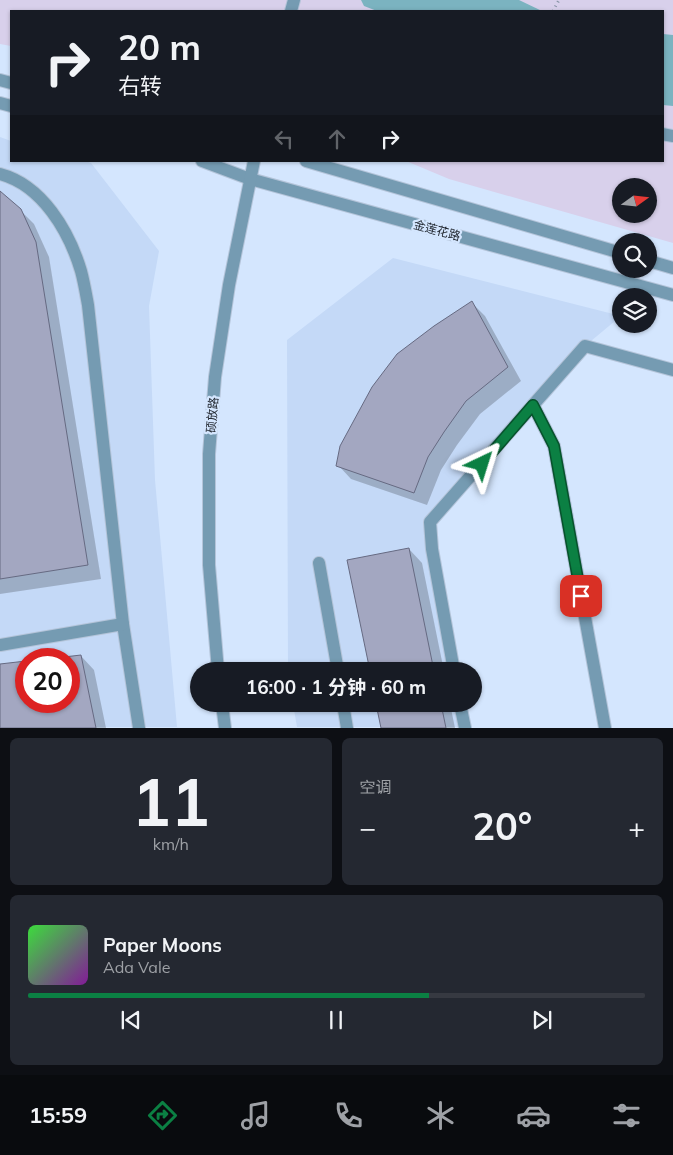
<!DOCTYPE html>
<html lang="zh">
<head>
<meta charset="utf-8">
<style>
  :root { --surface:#171b24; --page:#242831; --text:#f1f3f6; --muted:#9ea1a6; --line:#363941; --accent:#0b8043 }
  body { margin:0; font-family:Mulish,"Noto Sans SC",sans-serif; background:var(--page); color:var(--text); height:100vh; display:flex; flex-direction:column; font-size:19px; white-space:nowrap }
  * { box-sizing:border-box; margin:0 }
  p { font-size:16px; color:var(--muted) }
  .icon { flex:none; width:28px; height:28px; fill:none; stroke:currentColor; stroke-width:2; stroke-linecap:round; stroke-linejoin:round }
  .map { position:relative; height:728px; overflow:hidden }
  .sheet { display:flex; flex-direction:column; gap:10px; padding:10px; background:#0d0f14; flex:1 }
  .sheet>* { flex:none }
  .hud { position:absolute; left:10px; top:10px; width:654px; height:152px; border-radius:0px; box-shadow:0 1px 4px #0004; background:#171b24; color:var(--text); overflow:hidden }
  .needle { width:32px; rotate:75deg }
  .controls { position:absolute; left:612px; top:178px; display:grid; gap:10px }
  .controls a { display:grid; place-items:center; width:45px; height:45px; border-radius:50%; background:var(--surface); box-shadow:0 1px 4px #0004; font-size:25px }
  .speed { position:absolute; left:15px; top:648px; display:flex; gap:10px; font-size:25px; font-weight:700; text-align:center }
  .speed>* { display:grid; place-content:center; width:65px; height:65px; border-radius:50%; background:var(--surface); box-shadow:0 1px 4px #0004; line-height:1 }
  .speed .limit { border:8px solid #d22; background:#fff; color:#111 }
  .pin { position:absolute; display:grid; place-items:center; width:42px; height:42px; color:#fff; margin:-21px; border-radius:10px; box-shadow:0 2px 8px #0006 }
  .me { position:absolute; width:55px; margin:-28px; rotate:41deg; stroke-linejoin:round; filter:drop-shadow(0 0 4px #0008) }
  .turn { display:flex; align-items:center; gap:18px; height:105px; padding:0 25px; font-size:22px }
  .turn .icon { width:65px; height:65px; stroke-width:2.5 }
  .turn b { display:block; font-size:35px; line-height:42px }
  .lanes { display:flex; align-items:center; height:48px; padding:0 25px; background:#0003; justify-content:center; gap:25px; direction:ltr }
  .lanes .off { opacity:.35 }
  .big { font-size:38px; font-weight:700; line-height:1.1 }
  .sheet .tile { flex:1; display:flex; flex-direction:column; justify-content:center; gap:8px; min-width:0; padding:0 18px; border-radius:8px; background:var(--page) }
  .sheet .dial { align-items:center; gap:0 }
  .dial b { font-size:65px; line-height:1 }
  .song { display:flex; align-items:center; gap:15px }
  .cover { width:60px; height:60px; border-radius:8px; background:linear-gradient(135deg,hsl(120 70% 55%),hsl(290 70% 35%)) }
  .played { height:5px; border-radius:2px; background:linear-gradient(90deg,var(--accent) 65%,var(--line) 65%) }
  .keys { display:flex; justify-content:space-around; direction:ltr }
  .heat { display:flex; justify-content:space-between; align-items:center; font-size:28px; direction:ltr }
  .sheet .tiles { flex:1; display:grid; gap:10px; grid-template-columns:1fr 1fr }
  .tile:last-child { grid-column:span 2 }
  .trip { position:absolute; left:190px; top:662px; width:292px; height:50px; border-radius:25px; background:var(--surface); box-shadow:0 1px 4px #0004; font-weight:700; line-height:50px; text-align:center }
  .tab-bar { display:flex; height:80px; justify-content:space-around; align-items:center; background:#090b0e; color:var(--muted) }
  .tab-bar .icon { width:35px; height:35px }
  .tab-bar .selected { color:var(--accent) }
  .tab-bar b { font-size:22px; color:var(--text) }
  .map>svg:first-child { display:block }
  .built { fill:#c4d9f7; fill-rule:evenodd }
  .green { fill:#d8d0eb; fill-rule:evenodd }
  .water { fill:#7bb3c0 }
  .shadow { fill:#0003 }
  .building { fill:#a3a7c1; stroke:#666a82 }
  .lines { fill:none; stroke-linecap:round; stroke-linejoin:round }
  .service-casing { stroke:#b4c4d9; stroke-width:14 }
  .tertiary-casing { stroke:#b4c4d9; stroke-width:14 }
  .path { stroke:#8693a5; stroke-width:3; stroke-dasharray:1 4; stroke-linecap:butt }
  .service { stroke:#759bb2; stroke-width:12 }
  .tertiary { stroke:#759bb2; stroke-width:12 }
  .route-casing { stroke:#07532c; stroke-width:12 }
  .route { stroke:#0b8043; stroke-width:9 }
  .labels { text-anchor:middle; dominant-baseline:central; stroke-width:4.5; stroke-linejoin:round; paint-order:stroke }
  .street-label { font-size:12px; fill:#222831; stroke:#d4e6fe }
</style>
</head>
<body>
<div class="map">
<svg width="673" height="728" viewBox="0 0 673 728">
  <rect width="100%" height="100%" fill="#d4e6fe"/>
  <!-- built -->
  <g class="built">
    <path d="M0 137 11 141V161H85L91 163 159 251 149 306 155 480 177 727H0ZM26 659H69V701H26Z"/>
    <path d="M393 258 621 316 585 346 430 522 454 671H288L287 340Z"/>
    <path d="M293 704H460L465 727H297Z"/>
  </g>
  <!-- green -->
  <path class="green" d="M0 0H673V243L449 179 406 161H662V11H11V46L0 44ZM621 186H649V214H621Z"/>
  <!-- water -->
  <g class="water">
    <path d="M361 0H519L542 11H377L364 6Z"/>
    <path d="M663 34 673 35V106L663 105Z"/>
  </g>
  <!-- shadow -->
  <g class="shadow">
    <path d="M0 195 20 210 34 224 49 257 101 579 0 594Z"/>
    <path d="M472 303 485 316 521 381 480 414 457 445 441 470 427 505 351 479 338 465Z"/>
    <path d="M409 549 422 563 444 671H371L349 561Z"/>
    <path d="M81 656 94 670 106 728H0V665L26 662V701H69V659Z"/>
    <path d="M378 704H450L455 728H382Z"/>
  </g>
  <!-- building -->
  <g class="building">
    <path d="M0 191 21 209 36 242 88 565 0 579Z"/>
    <path d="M472 301 508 367 466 401 444 432 428 457 414 493 336 466 340 446 372 387 397 354 434 326Z"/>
    <path d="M409 548 434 671H370L347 560Z"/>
    <path d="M81 655 96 728H0V664L26 661V701H69V659H47Z"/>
    <path d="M376 704H441L446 728H381Z"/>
  </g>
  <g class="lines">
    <defs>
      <g id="service">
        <path d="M662 134 673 136"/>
        <path d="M0 174C42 185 69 231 81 271 84 282 86 294 88 305L123 624 139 728"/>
        <path d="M533 405 554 446 605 728"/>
        <path d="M319 563 338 671"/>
        <path d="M0 645 123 624"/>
        <path d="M454 671 432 549 430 522 585 346 673 370"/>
        <path d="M343 704 347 728"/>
        <path d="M460 704 465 728"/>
      </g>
      <g id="tertiary">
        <path d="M291 11 294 0"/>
        <path d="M0 80 11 83"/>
        <path d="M0 103 11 106"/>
        <path d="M202 161 250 179 673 295"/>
        <path d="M306 161 621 253"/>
        <path d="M649 261 673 268"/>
        <path d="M218 671 209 565V454L215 377 229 285 254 161"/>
        <path d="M222 704 225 728"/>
      </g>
    </defs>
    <!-- service casing -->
    <use href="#service" class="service-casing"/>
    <!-- tertiary casing -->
    <use href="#tertiary" class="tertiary-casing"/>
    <!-- path -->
    <path class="path" d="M553 11 559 0"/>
    <!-- service -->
    <use href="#service" class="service"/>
    <!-- tertiary -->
    <use href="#tertiary" class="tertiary"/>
  </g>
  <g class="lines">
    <defs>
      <path id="route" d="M482 464 533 405 554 446 581 596"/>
    </defs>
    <!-- route casing -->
    <use href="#route" class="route-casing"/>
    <!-- route -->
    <use href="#route" class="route"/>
  </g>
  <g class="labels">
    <!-- street labels -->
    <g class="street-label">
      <text transform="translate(437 230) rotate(15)">金莲花路</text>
      <text transform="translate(212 415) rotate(-85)">硕放路</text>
    </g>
  </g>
</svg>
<div class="controls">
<a><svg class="needle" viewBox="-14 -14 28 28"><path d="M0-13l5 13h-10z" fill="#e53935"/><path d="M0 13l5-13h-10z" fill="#9ea1a6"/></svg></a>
<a><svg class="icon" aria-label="search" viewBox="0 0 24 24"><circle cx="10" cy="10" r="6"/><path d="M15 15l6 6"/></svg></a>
<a><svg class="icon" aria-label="layers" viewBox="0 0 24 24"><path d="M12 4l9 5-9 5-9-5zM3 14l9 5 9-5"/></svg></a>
</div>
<div class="speed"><div class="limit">20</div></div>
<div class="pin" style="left:581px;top:596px;background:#d93025"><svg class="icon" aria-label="arrive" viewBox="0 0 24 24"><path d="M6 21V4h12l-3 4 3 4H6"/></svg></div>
<svg class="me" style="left:482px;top:464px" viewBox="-20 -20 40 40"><path d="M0-17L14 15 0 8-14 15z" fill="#0b8043" stroke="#fff" stroke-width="4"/></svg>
<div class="trip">16:00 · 1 分钟 · 60 m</div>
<div class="hud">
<div class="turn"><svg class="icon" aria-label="right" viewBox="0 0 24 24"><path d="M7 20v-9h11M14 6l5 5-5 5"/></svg><div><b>20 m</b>右转</div></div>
<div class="lanes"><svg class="icon off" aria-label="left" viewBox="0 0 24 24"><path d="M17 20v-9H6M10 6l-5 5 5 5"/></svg><svg class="icon off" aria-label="ahead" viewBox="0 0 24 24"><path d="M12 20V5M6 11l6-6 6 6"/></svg><svg class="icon" aria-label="right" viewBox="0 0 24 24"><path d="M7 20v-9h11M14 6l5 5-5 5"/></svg></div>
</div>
</div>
<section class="sheet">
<div class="tiles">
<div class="tile dial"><b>11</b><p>km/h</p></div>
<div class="tile"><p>空调</p>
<div class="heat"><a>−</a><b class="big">20°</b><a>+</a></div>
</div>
<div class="tile">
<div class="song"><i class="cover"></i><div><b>Paper Moons</b><p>Ada Vale</p></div></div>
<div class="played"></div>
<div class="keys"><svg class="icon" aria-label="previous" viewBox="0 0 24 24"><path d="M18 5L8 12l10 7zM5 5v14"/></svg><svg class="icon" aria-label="pause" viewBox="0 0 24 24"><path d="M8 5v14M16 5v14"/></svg><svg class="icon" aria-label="next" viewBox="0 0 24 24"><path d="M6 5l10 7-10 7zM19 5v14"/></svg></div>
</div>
</div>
</section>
<nav class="tab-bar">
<b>15:59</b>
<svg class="icon selected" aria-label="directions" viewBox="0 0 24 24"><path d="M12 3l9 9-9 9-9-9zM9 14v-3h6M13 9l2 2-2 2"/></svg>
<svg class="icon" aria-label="music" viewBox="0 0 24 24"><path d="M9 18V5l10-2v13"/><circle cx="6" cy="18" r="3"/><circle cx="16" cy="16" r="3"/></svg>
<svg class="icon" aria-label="phone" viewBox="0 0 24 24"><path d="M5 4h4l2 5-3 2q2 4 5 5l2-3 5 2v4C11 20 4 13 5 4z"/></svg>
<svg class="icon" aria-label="climate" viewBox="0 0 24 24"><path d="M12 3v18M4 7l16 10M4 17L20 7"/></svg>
<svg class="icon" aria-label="car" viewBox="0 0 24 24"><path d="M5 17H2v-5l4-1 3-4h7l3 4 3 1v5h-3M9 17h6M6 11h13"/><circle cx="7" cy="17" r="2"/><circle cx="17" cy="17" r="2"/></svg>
<svg class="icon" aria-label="filters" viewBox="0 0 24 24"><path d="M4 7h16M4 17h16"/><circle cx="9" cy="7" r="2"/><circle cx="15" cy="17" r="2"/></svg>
</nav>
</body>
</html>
